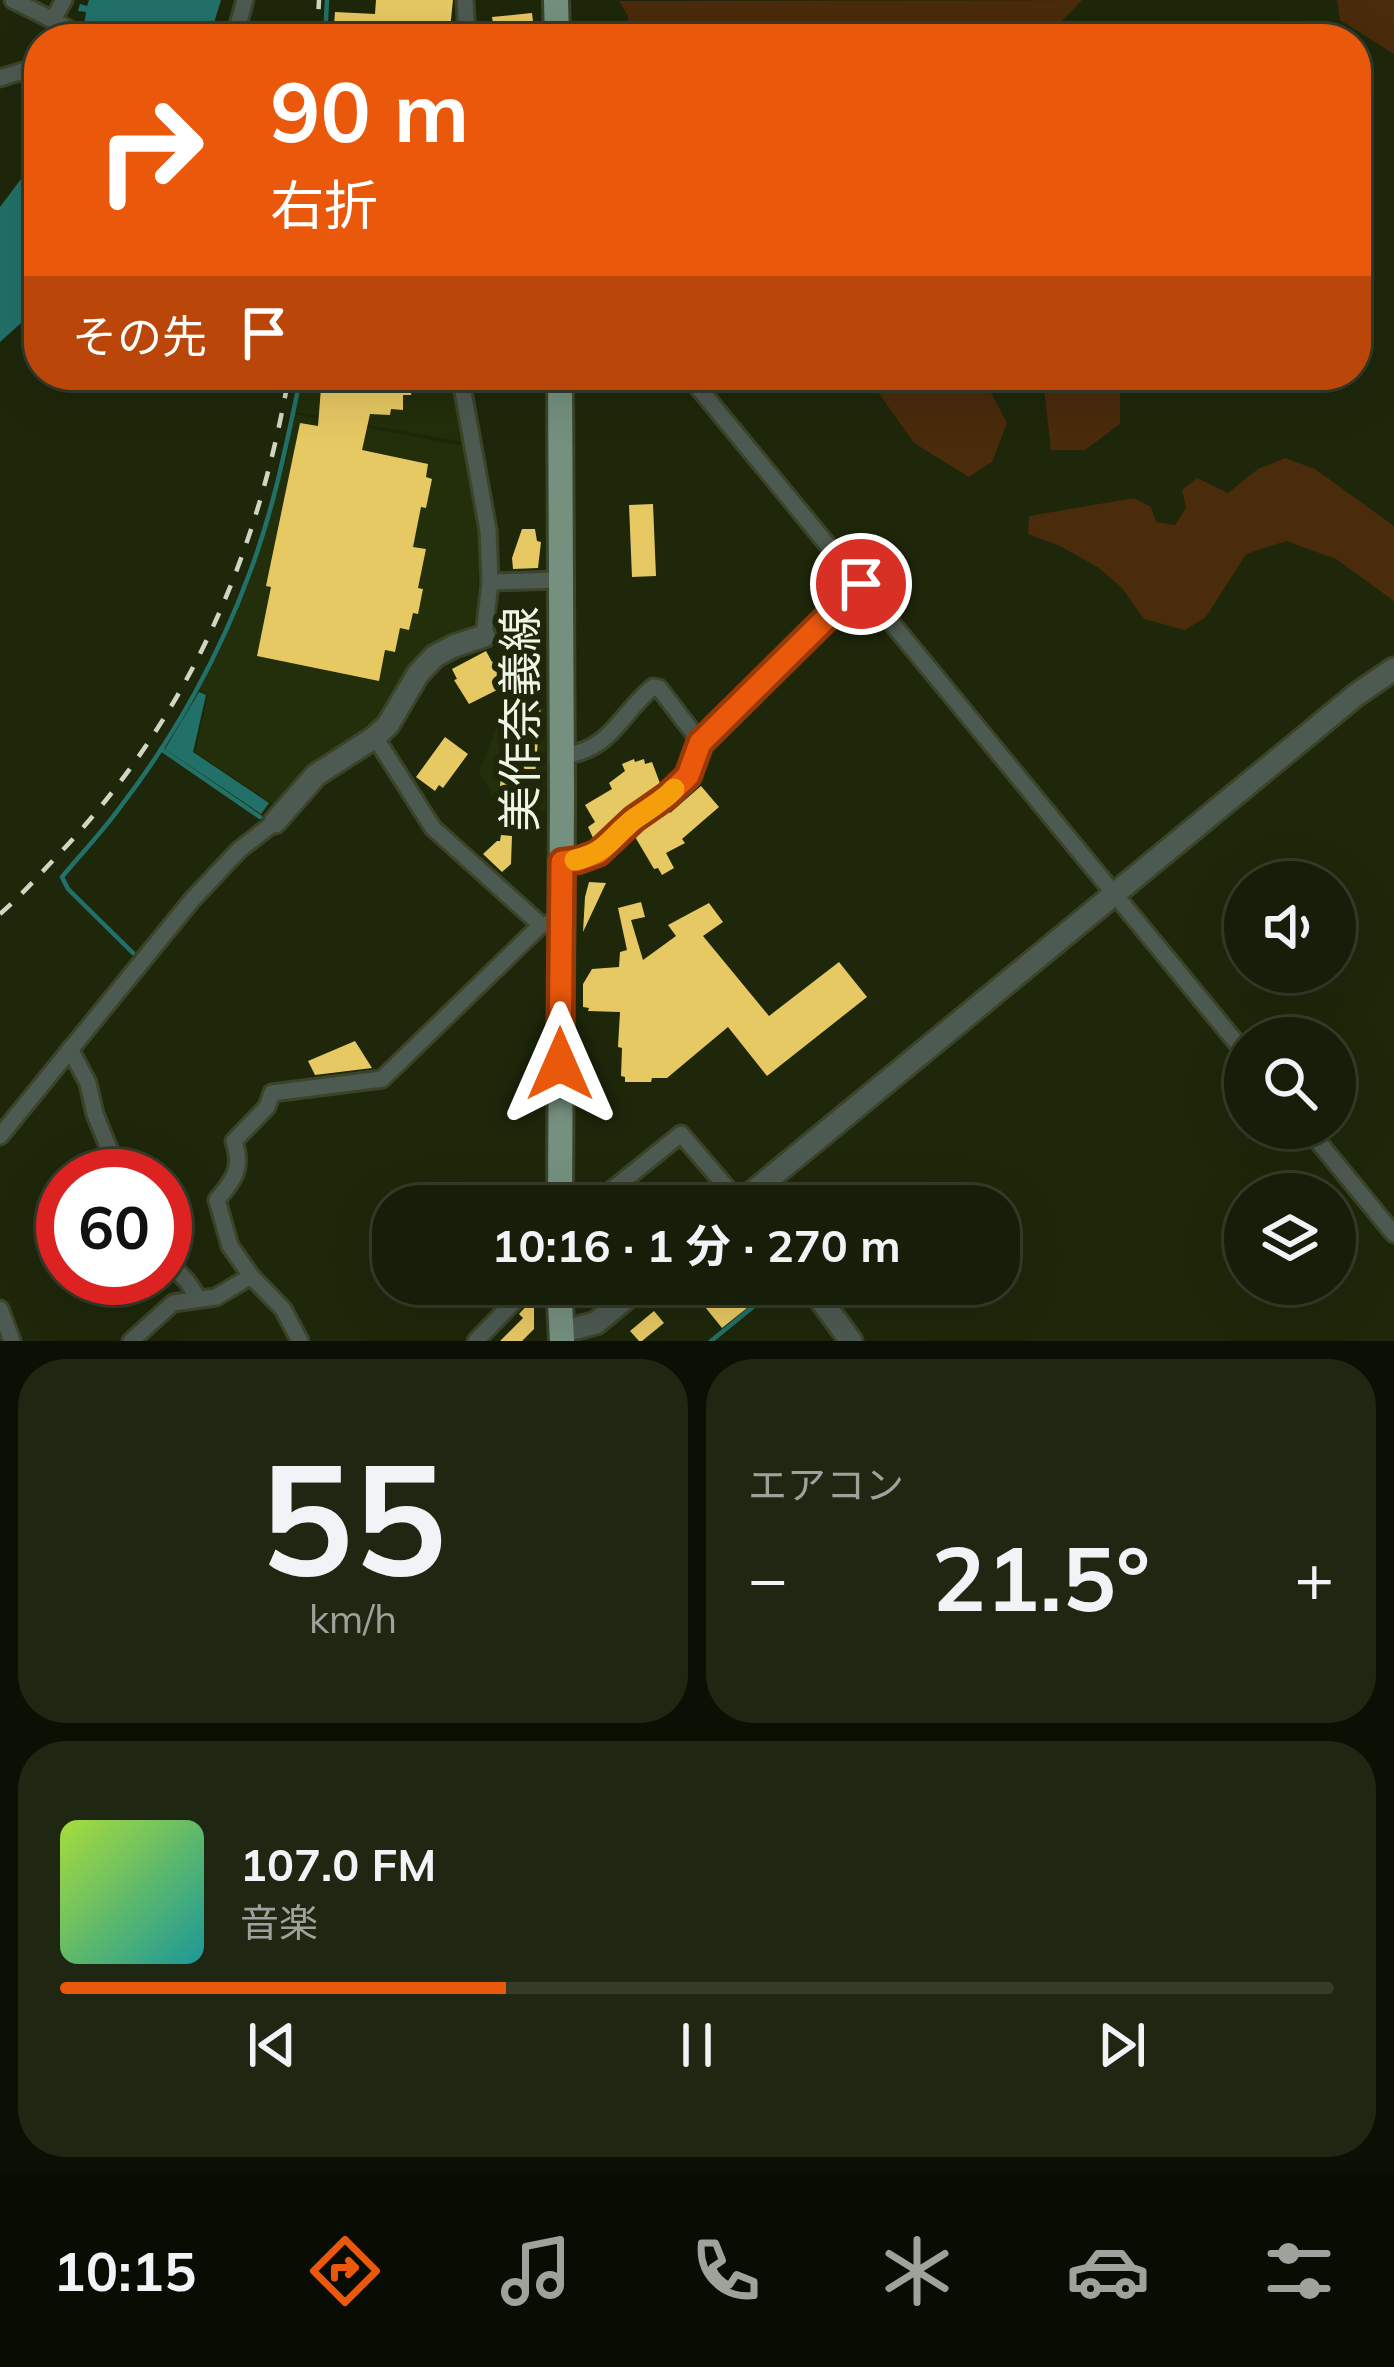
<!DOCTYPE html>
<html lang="ja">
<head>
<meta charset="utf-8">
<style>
  :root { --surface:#161d08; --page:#1f2612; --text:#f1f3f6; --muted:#9ea29c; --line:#353b29; --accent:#ea580c }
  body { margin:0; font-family:Mulish,"Noto Sans JP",sans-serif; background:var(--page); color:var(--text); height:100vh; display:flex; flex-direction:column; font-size:45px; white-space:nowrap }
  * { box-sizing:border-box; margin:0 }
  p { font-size:39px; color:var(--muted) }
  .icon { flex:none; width:66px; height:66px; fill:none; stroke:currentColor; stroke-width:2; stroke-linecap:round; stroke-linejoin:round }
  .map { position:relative; height:1341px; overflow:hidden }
  .drawer { display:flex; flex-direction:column; gap:18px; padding:18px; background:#0c1004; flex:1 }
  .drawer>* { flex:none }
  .banner { position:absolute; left:24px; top:24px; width:1347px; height:366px; border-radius:48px; box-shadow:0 12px 48px #0002,0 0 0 3px var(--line); background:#ea580c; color:#fff; overflow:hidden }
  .tools { position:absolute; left:1224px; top:861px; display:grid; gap:24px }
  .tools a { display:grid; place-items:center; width:132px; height:132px; border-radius:50%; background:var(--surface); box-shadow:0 12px 48px #0002,0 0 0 3px var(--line); font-size:60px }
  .speed { position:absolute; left:36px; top:1149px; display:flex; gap:24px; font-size:60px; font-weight:700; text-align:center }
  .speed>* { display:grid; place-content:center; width:156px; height:156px; border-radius:50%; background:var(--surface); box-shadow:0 12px 48px #0002,0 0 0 3px var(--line); line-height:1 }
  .speed .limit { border:18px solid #d22; background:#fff; color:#111 }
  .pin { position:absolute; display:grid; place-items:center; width:102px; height:102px; color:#fff; margin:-51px; border:6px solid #fff; border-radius:50%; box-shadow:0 3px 12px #0007 }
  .me { position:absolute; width:132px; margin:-66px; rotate:0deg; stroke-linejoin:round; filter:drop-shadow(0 0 9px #0008) }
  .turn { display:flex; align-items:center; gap:42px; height:252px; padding:0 48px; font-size:54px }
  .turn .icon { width:156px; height:156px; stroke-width:2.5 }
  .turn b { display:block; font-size:84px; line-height:102px }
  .then { display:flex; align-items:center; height:114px; padding:0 48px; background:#0003; gap:24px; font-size:45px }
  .big { font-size:90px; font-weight:700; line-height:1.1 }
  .drawer .tile { flex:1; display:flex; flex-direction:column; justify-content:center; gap:18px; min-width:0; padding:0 42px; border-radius:48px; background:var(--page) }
  .drawer .dial { align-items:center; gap:0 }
  .dial b { font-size:156px; line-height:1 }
  .song { display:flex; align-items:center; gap:36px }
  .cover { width:144px; height:144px; border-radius:18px; background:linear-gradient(135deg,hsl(80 70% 55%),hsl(180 70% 35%)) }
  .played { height:12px; border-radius:6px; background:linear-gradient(90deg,var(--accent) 35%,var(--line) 35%) }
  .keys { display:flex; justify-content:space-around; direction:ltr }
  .heat { display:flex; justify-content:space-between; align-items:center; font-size:66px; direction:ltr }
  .drawer .tiles { flex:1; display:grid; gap:18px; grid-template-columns:1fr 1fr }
  .tile:last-child { grid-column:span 2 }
  .trip { position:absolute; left:372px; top:1185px; width:648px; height:120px; border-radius:48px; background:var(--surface); box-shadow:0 12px 48px #0002,0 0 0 3px var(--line); font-weight:700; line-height:120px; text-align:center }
  .dock { display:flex; height:192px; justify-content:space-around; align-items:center; background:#090c03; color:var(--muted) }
  .dock .icon { width:84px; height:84px }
  .dock .selected { color:var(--accent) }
  .dock b { font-size:54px; color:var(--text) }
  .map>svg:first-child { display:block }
  .built { fill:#232e0a }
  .green { fill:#4a2b0b }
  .water { fill:#227169 }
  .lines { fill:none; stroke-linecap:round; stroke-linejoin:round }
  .stream { stroke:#227169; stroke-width:4.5 }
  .building { fill:#e7c963 }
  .minor-casing { stroke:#3b4429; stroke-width:21 }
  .tertiary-casing { stroke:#3b4429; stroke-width:27 }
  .primary-casing { stroke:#3b4429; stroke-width:30 }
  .minor { stroke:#4d5a51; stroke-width:15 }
  .tertiary { stroke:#4d5a51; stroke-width:21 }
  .primary { stroke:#75907e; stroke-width:24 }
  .rail { stroke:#d0d6c3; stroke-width:4.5; stroke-dasharray:15 15; stroke-linecap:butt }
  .route-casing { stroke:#983908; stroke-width:30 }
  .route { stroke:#ea580c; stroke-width:21 }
  .slow { stroke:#f59e0b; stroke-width:21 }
  .labels { text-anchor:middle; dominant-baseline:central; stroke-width:12; stroke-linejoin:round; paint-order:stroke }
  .street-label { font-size:45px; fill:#f0f6e5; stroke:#1e270a }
</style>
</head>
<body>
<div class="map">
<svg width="1394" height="1341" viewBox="0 0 1394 1341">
  <rect width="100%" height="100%" fill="#1e270a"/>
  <!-- built -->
  <g class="built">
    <path d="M303 375H453L463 442 296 412Z"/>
    <path d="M295 414 464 446 479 515 481 552 475 620 467 630 442 639 425 652 412 665 371 730 306 770 274 805 195 752 208 695 199 689 223 644 251 577 286 462Z"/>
    <path d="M545 697 546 810 523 812 494 798 479 772 504 707Z"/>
  </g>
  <!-- green -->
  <g class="green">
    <path d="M1082 0 1045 39H627L628 16 619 1Z"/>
    <path d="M1337 0H1394V54L1340 20Z"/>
    <path d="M866 375H1006L991 393 1007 423 992 462 969 477 914 443Z"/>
    <path d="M1029 375H1097L1120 387V424L1085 450H1051L1044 388Z"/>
    <path d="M1285 458 1315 469 1394 526V601L1336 559 1286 541 1246 554 1206 617 1185 630 1144 619 1122 588 1099 568 1060 546 1028 534 1029 516 1134 498 1151 507 1156 522 1175 525 1186 508 1182 490 1197 478 1228 493 1258 469Z"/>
  </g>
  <!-- water -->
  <g class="water">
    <path d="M89 0H221L209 39H82L86 12 78 11 80 4 87 6Z"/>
    <path d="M39 142V307L0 342V207L21 179Z"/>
    <path d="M199 692 206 695 193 752 269 803 261 814 165 749Z"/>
  </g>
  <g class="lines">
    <!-- stream -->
    <g class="stream">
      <path d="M587 25 621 26 619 39"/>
      <path d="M325 39 327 0"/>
      <path d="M161 749 260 817"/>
      <path d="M133 953 68 889 62 877C82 853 103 831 121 806 175 736 220 654 250 572 274 508 287 442 301 375"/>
      <path d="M711 1341 781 1284"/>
    </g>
  </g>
  <!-- building -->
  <g class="building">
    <path d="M376 0H453L449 39H333L335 12 375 14Z"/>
    <path d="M532 13 535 39H485L483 23H493L492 17Z"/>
    <path d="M322 375H420V389L412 388 411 395H403V410L391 409 390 415 370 414 362 450 428 464 426 477 432 479 426 508 421 507 413 547 426 549 418 588 423 589 418 614 413 613 409 630 400 628 395 652 385 650 379 681 257 656 271 587 266 586 300 423 318 426Z"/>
    <path d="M653 504 656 576 632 577 629 505Z"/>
    <path d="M522 529H535L537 541 541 542 538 568 513 569 512 558Z"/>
    <path d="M486 651 492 662 495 660 505 686 469 704 454 680 457 679 452 669Z"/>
    <path d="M541 704 534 788 542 792 536 804 528 799 524 808 506 799 508 794 504 792V786H500L507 717 520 719 519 705Z"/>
    <path d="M445 737 468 754 443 788 439 785 435 791 416 777Z"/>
    <path d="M634 759 635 762 644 759 645 764 652 762 661 786 626 810 594 840 588 827 595 822 585 805 612 789 609 783 625 771 622 764Z"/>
    <path d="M701 786 719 807 682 839 685 843 666 853 674 868 662 875 658 868 654 869 634 835 669 810 670 813Z"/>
    <path d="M501 835 512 836 511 864 502 872 483 854 497 841H500Z"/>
    <path d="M589 882 606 883 583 932 585 897Z"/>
    <path d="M641 902 645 917 631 920 643 960 676 936 668 925 709 903 723 922 703 936 769 1016 839 962 867 997 767 1076 728 1027 667 1078H652L651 1082H625V1077L621 1076 622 1048 618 1047 620 1012 588 1011 589 1008 583 1007V984L592 969 619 967 620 952 627 950 618 908Z"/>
    <path d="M355 1041 372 1068 315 1075 308 1061Z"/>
    <path d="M695 1284H777L722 1328 705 1307 708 1305 702 1298 705 1296Z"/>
    <path d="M530 1302 534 1305V1329L522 1341H500L523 1318 519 1314Z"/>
    <path d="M654 1311 664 1323 642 1341H639L630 1331Z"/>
  </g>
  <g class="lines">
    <defs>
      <g id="minor">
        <path d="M13 0 53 20 64 0"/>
        <path d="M465 0 467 39"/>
        <path d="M62 25 84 39"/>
        <path d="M234 39 245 0"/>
        <path d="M0 78 39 66"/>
        <path d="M460 375 488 530 490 582 484 636"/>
        <path d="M688 375 1245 1053"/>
        <path d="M490 582 560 580"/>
        <path d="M375 737 433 828 541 925"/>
        <path d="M562 756C612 750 618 716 653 687L659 688 701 743"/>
        <path d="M562 861 579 860 598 853 634 819 667 797 688 776 701 743 861 584"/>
        <path d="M70 1049 88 1083 95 1114 120 1176"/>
        <path d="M1307 1128 1394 1234"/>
        <path d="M0 1136 192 900 239 850 275 822"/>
        <path d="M592 1206 681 1134 740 1203"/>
        <path d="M165 1259 187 1281 198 1298"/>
        <path d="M251 1276 230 1246 217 1200C234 1179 243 1169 234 1141L267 1107 272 1093 382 1079 541 925 561 922"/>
        <path d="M0 1309 12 1341"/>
        <path d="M131 1341 173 1303 216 1297 251 1276 283 1309 300 1341"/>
        <path d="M476 1341 525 1290 537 1284"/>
      </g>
      <g id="tertiary">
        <path d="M275 822 316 775 375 737 388 725 418 674 435 656 454 646 484 636"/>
        <path d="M736 1206 1356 695 1394 669"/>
        <path d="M809 1284 851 1341"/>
        <path d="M561 1332 596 1323 643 1284"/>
      </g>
      <g id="primary">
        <path d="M556 0 557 39"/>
        <path d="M560 1206 562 793 560 375"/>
        <path d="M559 1284 562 1341"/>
      </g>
    </defs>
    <!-- minor casing -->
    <use href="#minor" class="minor-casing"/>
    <!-- tertiary casing -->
    <use href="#tertiary" class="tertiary-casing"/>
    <!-- primary casing -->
    <use href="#primary" class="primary-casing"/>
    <!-- minor -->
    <use href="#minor" class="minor"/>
    <!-- tertiary -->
    <use href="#tertiary" class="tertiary"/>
    <!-- primary -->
    <use href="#primary" class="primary"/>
    <!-- rail -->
    <g class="rail">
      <path d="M317 39 319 0"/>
      <path d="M0 914C21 896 39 875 58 855 188 718 257 559 289 375"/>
    </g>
  </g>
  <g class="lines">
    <defs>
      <path id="route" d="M560 1064 562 862 579 860 598 853 634 819 667 796 688 776 700 743 861 584"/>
    </defs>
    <!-- route casing -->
    <use href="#route" class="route-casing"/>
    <!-- route -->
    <use href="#route" class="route"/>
    <!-- slow -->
    <path class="slow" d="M575 860C608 852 609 839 633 820 647 810 662 802 674 789"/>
  </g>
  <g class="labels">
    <!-- street labels -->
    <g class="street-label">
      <text transform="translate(519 719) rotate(-90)">美作奈義線</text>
    </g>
  </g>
</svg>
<div class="tools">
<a><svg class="icon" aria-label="sound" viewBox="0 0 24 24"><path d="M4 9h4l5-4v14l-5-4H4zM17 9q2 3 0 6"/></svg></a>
<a><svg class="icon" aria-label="search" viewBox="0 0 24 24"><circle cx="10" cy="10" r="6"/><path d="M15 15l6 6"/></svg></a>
<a><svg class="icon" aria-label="layers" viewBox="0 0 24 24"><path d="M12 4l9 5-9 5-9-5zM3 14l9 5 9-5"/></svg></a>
</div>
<div class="speed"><div class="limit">60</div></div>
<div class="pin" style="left:861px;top:584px;background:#d93025"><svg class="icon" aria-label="arrive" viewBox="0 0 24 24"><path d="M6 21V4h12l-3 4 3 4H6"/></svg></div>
<svg class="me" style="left:560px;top:1064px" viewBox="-20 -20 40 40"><path d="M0-17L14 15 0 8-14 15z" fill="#ea580c" stroke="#fff" stroke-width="4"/></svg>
<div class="trip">10:16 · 1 分 · 270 m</div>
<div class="banner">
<div class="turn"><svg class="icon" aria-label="right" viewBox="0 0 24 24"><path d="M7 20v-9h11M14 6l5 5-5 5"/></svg><div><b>90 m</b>右折</div></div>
<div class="then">その先<svg class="icon" aria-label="arrive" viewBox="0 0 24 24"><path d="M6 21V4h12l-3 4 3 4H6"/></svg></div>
</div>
</div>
<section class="drawer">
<div class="tiles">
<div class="tile dial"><b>55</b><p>km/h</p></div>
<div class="tile"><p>エアコン</p>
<div class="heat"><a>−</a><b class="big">21.5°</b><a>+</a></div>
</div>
<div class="tile">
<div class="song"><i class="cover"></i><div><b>107.0 FM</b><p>音楽</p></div></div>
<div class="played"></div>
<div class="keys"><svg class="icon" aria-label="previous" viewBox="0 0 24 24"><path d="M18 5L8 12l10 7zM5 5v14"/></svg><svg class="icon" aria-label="pause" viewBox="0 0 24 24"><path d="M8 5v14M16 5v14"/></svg><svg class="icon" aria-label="next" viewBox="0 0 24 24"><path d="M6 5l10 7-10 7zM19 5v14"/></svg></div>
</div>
</div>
</section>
<nav class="dock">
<b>10:15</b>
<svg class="icon selected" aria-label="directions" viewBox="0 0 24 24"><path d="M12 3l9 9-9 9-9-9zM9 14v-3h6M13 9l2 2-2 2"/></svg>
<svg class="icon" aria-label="music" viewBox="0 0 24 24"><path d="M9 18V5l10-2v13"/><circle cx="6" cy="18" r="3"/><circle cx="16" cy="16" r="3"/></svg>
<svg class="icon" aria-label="phone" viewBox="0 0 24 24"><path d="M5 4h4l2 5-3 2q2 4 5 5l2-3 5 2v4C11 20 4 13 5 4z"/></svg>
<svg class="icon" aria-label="climate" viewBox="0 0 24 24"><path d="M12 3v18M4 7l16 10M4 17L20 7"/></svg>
<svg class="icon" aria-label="car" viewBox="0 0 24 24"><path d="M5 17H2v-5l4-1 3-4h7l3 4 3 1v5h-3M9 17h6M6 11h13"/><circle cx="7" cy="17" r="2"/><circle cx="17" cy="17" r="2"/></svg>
<svg class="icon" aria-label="filters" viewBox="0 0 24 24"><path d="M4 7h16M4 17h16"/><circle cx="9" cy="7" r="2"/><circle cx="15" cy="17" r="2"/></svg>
</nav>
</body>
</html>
